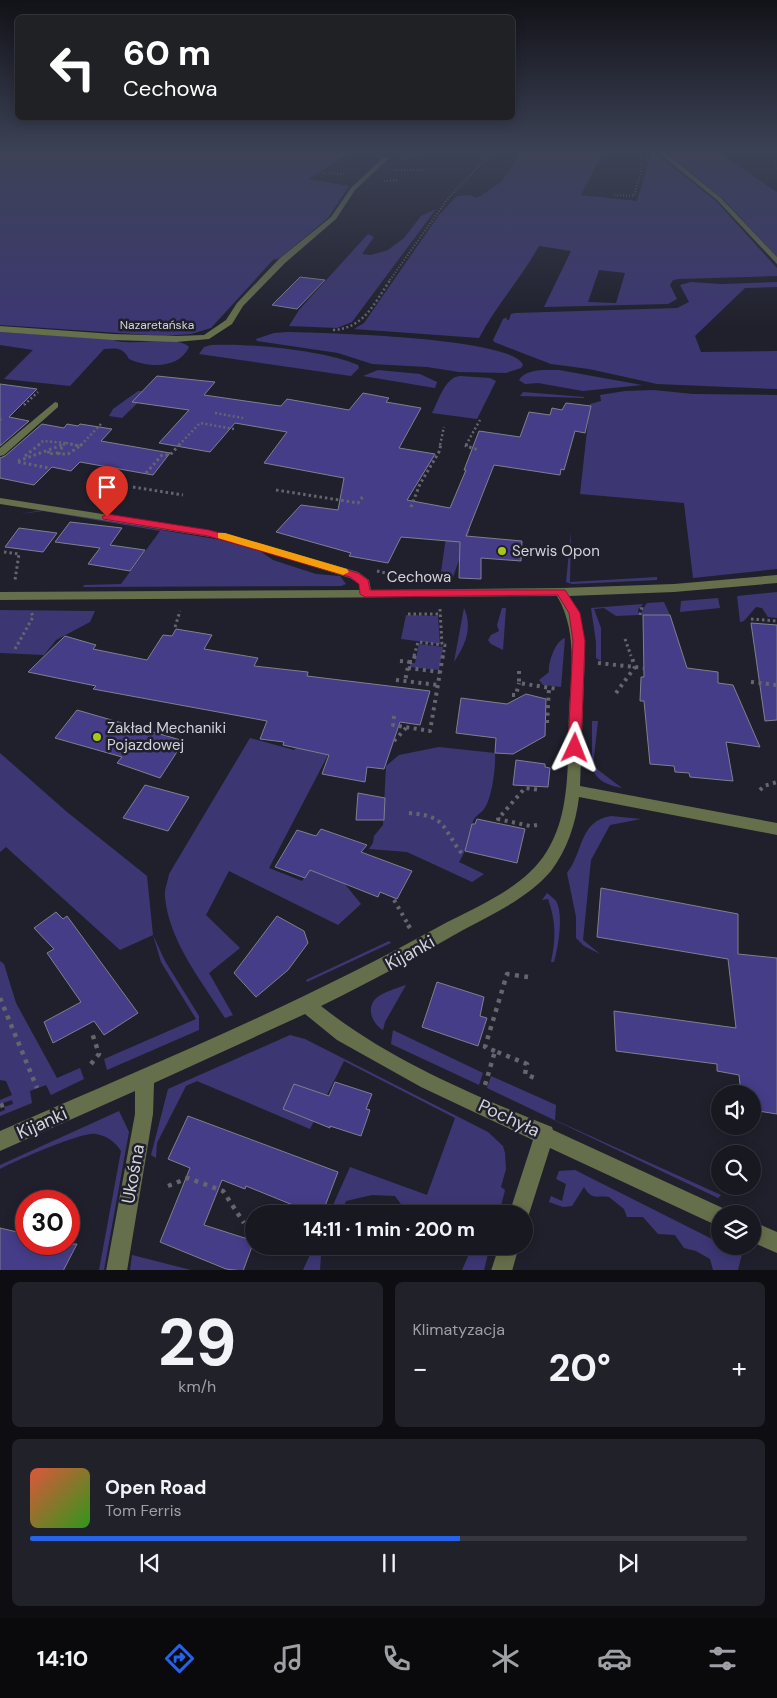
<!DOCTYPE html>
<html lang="pl">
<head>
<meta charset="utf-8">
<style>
  :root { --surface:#181821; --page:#21212a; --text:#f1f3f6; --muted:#9fa0a5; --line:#36373f; --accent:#2563eb }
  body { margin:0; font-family:"DM Sans",sans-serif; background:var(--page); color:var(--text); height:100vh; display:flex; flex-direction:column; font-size:19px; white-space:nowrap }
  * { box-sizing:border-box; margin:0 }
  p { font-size:16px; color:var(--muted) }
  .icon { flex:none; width:28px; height:28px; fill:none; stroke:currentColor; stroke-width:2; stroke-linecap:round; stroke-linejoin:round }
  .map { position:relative; height:1270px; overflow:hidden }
  .drawer { display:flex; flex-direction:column; gap:12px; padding:12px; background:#0d0d12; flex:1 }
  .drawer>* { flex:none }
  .guide { position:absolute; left:15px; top:15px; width:500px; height:105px; border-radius:8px; box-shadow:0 2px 12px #0003,0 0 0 1px var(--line); background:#202124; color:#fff; overflow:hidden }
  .controls { position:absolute; left:711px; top:1085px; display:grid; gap:10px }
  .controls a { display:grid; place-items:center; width:50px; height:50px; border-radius:50%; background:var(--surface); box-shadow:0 2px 12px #0003,0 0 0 1px var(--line); font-size:25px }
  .speed { position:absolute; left:15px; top:1190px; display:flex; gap:10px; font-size:25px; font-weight:700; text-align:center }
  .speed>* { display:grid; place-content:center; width:65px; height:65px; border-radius:50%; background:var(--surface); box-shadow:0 2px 12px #0003,0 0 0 1px var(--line); line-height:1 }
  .speed .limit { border:8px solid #d22; background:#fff; color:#111 }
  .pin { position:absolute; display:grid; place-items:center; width:42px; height:42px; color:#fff; margin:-51px -21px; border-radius:50% 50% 50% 0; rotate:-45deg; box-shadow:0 0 5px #0007 }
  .pin .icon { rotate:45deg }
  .me { position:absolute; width:55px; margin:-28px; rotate:2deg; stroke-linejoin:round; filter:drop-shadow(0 0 4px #0008) }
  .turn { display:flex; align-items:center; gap:18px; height:105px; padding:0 25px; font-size:22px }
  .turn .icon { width:65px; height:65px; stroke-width:2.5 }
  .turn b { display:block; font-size:35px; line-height:42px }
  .big { font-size:38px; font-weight:700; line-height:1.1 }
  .drawer .tile { flex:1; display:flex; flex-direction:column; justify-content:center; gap:8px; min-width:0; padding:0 18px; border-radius:8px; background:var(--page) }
  .drawer .dial { align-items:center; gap:0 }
  .dial b { font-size:65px; line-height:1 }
  .song { display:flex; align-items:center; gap:15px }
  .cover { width:60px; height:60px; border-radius:8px; background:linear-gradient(135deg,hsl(10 70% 55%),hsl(110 70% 35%)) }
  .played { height:5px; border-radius:2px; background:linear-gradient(90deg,var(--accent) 60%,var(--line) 60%) }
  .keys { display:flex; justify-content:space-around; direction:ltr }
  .heat { display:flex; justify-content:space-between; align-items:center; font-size:28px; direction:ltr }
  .drawer .tiles { flex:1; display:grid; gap:12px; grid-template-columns:1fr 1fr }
  .tile:last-child { grid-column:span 2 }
  .trip { position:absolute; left:245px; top:1205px; width:288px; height:50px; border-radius:25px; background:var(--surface); box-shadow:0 2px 12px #0003,0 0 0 1px var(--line); font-weight:700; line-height:50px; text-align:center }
  .menu { display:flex; height:80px; justify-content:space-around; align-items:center; background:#0a0a0d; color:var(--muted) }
  .menu .icon { width:35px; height:35px }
  .menu .current { color:var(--accent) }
  .menu b { font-size:22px; color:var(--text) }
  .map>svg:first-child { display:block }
  .green { fill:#3c3773; fill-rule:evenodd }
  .building { fill:#453d88; stroke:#7f7f8e }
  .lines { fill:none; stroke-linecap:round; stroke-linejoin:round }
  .path-far4 { stroke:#65656f; stroke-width:2; stroke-dasharray:1 2; stroke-linecap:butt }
  .path-far3 { stroke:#65656f; stroke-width:2.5; stroke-dasharray:2 2.5; stroke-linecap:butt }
  .path-far2 { stroke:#65656f; stroke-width:3; stroke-dasharray:2.5 3; stroke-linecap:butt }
  .path-far1 { stroke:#65656f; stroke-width:4; stroke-dasharray:3 4.5; stroke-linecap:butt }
  .path { stroke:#65656f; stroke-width:4.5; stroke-dasharray:4 5.5; stroke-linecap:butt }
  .minor { fill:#666f4b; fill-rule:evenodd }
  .route { fill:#e11d48; stroke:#92132f }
  .slow { fill:#f59e0b }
  .poi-dot { fill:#aac718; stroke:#20202c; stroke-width:2 }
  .labels { text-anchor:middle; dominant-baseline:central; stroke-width:5; stroke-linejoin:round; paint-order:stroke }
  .far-street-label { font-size:12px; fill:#d2d2da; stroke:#20202c }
  .poi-label { font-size:15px; fill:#d2d2da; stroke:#20202c; text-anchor:start }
  .street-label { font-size:15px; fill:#d2d2da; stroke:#20202c }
  .near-street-label { font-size:18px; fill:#d2d2da; stroke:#20202c }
</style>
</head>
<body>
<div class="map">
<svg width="777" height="1271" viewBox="0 0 777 1271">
  <rect width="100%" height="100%" fill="#20202c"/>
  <!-- green -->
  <g class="green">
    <path d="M0 150H354L309 179 349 186 328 218 280 258 273 260 211 328 191 334 164 336 0 325Z"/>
    <path d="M524 150H604L581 195 637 201 651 153 646 150H652L716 201 777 268V276L679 279 673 280 670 285 677 299 668 304 544 307 571 251 539 246C521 278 496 306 479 338L354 329 364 323 439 215 457 196 470 195 477 198 501 182ZM599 270 625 273 616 303 588 302Z"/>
    <path d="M663 150H720V154L777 192V257L724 200Z"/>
    <path d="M436 209 352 322 337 328 289 326 299 310 368 234 374 237 362 254 371 255 388 250 404 238 421 216Z"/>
    <path d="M691 282 721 284 777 282V287L745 288 695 336 701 352 777 351V389L657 384 589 369 551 364 494 342 493 340 503 319 507 317 506 319 509 320 511 314 515 313 677 308 689 302 680 285Z"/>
    <path d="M0 332 111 339C129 348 176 334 189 347 179 369 148 368 129 359 123 347 116 348 104 349L70 386 4 379 33 350 0 345Z"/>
    <path d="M288 332C322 333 512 337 523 365L521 368 506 373 459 372 427 367 372 364 338 353 257 341 256 339 274 333Z"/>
    <path d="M211 345C248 343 324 350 358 365L359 368 351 376 199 354 204 347Z"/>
    <path d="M378 370 420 374 437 382 435 388 363 376Z"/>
    <path d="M559 370 642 385 583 391 538 383 525 384 519 380C526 368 546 370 559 370Z"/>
    <path d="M460 376 490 378 496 381 477 419 432 413C439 400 445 377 460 376Z"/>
    <path d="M654 390 693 394 777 395V569L693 578 684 503 580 494 590 404 601 401 600 395 625 391Z"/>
    <path d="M138 391H150L122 418 109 416 113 409Z"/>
    <path d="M523 392 584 397V398L520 396Z"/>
    <path d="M43 510 221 540 260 551 273 560 316 574 340 576 346 584 341 586 83 587 84 585 121 584 160 531 43 511 19 514Z"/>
    <path d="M459 528 470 529 452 580 440 579 446 537Z"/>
    <path d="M571 532 570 582 657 577V580L572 584 566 582Z"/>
    <path d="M777 592V618L768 617 762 608 756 607 744 621 740 622 737 596Z"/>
    <path d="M718 598 720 608 680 612 681 601Z"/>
    <path d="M664 602 670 615H642V610L647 603Z"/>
    <path d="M643 604 638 610 639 615 616 616 604 608 594 609 601 628V661L596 658V642L591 608Z"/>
    <path d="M464 608C473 628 465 645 454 662Z"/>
    <path d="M502 608H506L503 650 491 644 488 640 491 635 499 631 497 625Z"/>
    <path d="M0 610 95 611 90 622 56 640 44 655 0 653Z"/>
    <path d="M406 615 438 616 440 644 401 639Z"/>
    <path d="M565 638 561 687 543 685 539 680 549 672C548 663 555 641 565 638Z"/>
    <path d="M419 644 443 647 439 670 410 667V663H415Z"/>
    <path d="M592 721H598L593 766 622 788C608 785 596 781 592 767Z"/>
    <path d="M250 738 294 750 296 748 328 755 269 868 302 881 310 870 344 883 361 904 338 925 229 871 206 915 240 948 209 973 233 1015 225 1018C202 982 169 941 165 897 164 890 168 881 169 874Z"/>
    <path d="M439 747 495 753C496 766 492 799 484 809 480 814 476 815 473 821 468 835 468 849 459 862L484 874 472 882 407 852 369 849 373 843 374 836 383 825 386 766 399 755Z"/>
    <path d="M0 753 67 812 147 876 153 935 165 961 199 1016V1030L107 1070 104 1059 196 1019 161 962 153 935 120 950 6 847 0 852Z"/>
    <path d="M611 816 641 819 610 825 591 860 583 940 600 954 584 946 576 938V917L567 873C584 851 579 821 611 816Z"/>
    <path d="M547 893C550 896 554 898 556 901 564 914 558 949 554 962H551C556 939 556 921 548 899L542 900Z"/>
    <path d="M389 941 391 943 307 982 306 980Z"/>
    <path d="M0 961 4 964 16 1003 57 1078 80 1068 84 1079 51 1095 46 1085 30 1091 32 1103 0 1116V1112L5 1110 4 1107 13 1104 12 1100 0 1104V1100L12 1095 6 1081 0 1080Z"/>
    <path d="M406 985 385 1022 383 1030C371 1023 365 1005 379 996 387 991 397 988 406 985Z"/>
    <path d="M393 1030 483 1073 479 1085 391 1044Z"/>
    <path d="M290 1035 305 1039 488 1132 503 1146 505 1153 506 1169 501 1187 505 1190 499 1214H416L406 1211 395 1196 372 1195 346 1201 341 1214H329L350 1167 427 1195 455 1118 344 1061 310 1129 197 1081 186 1086 157 1143 156 1158 151 1155 168 1089Z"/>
    <path d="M491 1076 556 1105 555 1120 721 1195 718 1198 487 1088Z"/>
    <path d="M119 1111 129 1132 104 1270H99L121 1151C115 1142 108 1136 96 1134 83 1131 15 1161 0 1169V1165Z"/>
    <path d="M575 1170 720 1243V1246H727L742 1254 738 1270H713L710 1259 696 1251 684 1248 675 1235 658 1234 643 1217H627L624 1209 609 1197C595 1195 593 1201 584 1187L572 1206 563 1207 549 1202 551 1196 562 1201 566 1184 556 1179 559 1171Z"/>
    <path d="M314 1246H331L321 1256 320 1270H303Z"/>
    <path d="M468 1246H490L484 1270H462L469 1254Z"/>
    <path d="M132 1255 191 1270H130Z"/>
  </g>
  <!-- building -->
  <g class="building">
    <path d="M300 277 325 280 297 309 272 305Z"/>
    <path d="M157 376 215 382 204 395 273 405 281 406 287 399 349 410 363 393 389 398 386 402 421 408 399 448 435 454 407 500 450 508 466 470H464L479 431 520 437 529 412 550 415 552 408 562 410 566 403 591 406 585 433 575 431 564 470 561 469 560 475 494 465 466 536 522 541 521 561 481 558V579L459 578 460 542 401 537 388 563 349 556 351 553 276 532 301 505 338 510 344 478 264 463 287 432 235 423 210 452 159 443 189 410 132 402Z"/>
    <path d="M0 384 37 389 9 417 29 421 0 446Z"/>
    <path d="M42 424 64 428 67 424 78 426 80 424 112 429 101 441 170 453 153 475 80 462 71 471 52 467 34 485 0 478V458L5 456Z"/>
    <path d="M70 522 122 528 110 545 145 550 130 571 88 564 100 548 55 542Z"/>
    <path d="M19 528 57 533 43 552 5 547Z"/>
    <path d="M643 615H670L687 668 718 672V683L733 685 760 747 726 742 733 781 690 777 689 773 675 772 674 766 650 764 644 701H640L641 677H644Z"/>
    <path d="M751 623 777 625V720L765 721Z"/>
    <path d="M176 629 212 635 204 649 258 658 254 666 308 672 307 676 430 691 420 725 400 722 384 769 367 767 365 782 322 774 329 755 283 745 284 742 260 739 267 721 93 689 96 686 28 672 65 636 96 645 93 649 147 660 163 635 172 636Z"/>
    <path d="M526 694 546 699 545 736 513 754 495 753 496 738 456 733 461 698 507 704Z"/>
    <path d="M77 710 184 741 160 778 117 763 122 757 55 738Z"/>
    <path d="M516 760 545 764V767L550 768 548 787 513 785Z"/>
    <path d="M145 785 189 797 168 831 123 818Z"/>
    <path d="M358 793 385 798 384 820H356Z"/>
    <path d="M477 819 525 829 517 863 465 851 472 824H475Z"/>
    <path d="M321 829 367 845 361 852 412 871 397 899 380 892 378 897 310 870 305 878 275 867 297 830 316 836Z"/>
    <path d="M601 888 738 914V954L777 958V1114L752 1110V1094H741L739 1075 717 1071V1064L616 1051 614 1011 736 1028 728 959 597 937Z"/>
    <path d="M56 912 63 919 67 916 138 1013 104 1035 94 1021 53 1043 44 1022 81 1002 47 953 54 949 34 928Z"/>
    <path d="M277 916 304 931 308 943 288 970 256 997 234 973Z"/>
    <path d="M437 982 484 997 480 1016 487 1018 478 1046 422 1027Z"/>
    <path d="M335 1082 372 1094 366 1109 370 1110 361 1136 330 1126V1128L283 1109 294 1084 329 1096Z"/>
    <path d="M188 1116 338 1172 322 1214H315L246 1186 245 1189 222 1180 204 1225 254 1241 243 1271 226 1269 160 1242 190 1168 168 1159Z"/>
    <path d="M0 1228 26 1234V1244H77L63 1271H0Z"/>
  </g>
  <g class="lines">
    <!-- path-far4 -->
    <g class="path-far4">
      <path d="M402 158 421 155"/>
      <path d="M774 162 776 169"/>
      <path d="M395 170H423"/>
      <path d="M322 173 346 174"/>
      <path d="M384 181 399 180"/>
      <path d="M614 195 634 196 641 171V151"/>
      <path d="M390 280 449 197 495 150"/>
    </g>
    <!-- path-far3 -->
    <g class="path-far3">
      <path d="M333 330C365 328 374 303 391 279"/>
      <path d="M24 405 38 392"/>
      <path d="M215 413 243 418"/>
      <path d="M0 420 2 418"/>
      <path d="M66 443 76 445"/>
      <path d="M38 445 43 441 66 443 63 445"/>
      <path d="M81 445 101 424"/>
      <path d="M179 445 200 423 234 429"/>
      <path d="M440 445 444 427"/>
      <path d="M466 445 480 420"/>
    </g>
    <!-- path-far2 -->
    <g class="path-far2">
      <path d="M467 444 466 446 479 450"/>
      <path d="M80 446 82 444"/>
      <path d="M62 447 59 454H68L80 446 70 444"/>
      <path d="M49 451 48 454 59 453"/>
      <path d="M25 456 40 444"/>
      <path d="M18 461 65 444"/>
      <path d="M18 462 49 468"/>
      <path d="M146 473 162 455H170L180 444"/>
      <path d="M133 487 183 495"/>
      <path d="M276 490 358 503 364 495"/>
      <path d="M411 507 420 484 439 452 441 444"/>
      <path d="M4 552 19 554 15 580"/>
      <path d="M377 571 394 575"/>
      <path d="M440 609 442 645H445L443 656"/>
      <path d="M408 614H440"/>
      <path d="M640 615 642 607"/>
      <path d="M751 619 777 621"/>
      <path d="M175 627 180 611"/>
      <path d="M625 639 631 656"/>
      <path d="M15 649 33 617 31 611"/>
      <path d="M414 656 418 642 442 645"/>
    </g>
    <!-- path-far1 -->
    <g class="path-far1">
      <path d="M400 661 409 662 405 681"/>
      <path d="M409 662H413L415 655"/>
      <path d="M598 663 644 668"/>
      <path d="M408 668 440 672"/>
      <path d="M519 671V683L557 689"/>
      <path d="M396 680 438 685"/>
      <path d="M751 682 777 685"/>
      <path d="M616 693 635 667 631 655"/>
      <path d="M512 695H516L519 683"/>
      <path d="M394 716 393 725 430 731 443 655"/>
      <path d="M547 723 549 688"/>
      <path d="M394 741 406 728"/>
      <path d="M760 790 764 786 777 782"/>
      <path d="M409 813C448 816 442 829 463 855"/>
      <path d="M537 825 530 826 498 819 525 788 540 790"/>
      <path d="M394 900 409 926"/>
    </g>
    <!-- path -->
    <g class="path">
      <path d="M408 925 410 928"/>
      <path d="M0 998 37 1088"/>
      <path d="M495 1051 485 1047 507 974 528 977"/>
      <path d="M91 1064 99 1054 92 1033"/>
      <path d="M485 1085 495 1051 527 1064 525 1074 537 1079"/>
      <path d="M0 1106 9 1103"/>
      <path d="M168 1186 188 1178 223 1191 244 1223"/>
    </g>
    <!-- minor -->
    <g class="minor">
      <path d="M655 150H662L721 198 777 257V264L717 200Z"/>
      <path d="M384 157 389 158 355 190 336 219 285 263 243 306 232 324 209 339 176 342 113 340 0 332V326L113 334 176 336 204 335 226 320 237 303 279 259 331 217 351 188Z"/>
      <path d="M55 402 58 403V407L4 455 0 456V448Z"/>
      <path d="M0 498 224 533 358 572 369 580 371 590 561 588 674 584 777 575V583L674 592 569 596 581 620 585 651 580 786 777 823V835L579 797C576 823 567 850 551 871 528 898 493 914 463 930 416 957 370 982 321 1006 389 1060 473 1095 552 1127L553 1130 727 1210 729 1214H720V1227L550 1148 529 1214 524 1222V1214H509L533 1140 421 1087 337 1040 305 1014 154 1083 153 1114 127 1271H106L135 1114V1091L0 1151V1131C149 1066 298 1005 440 926 477 906 525 888 547 851 572 811 567 757 569 712 571 672 578 632 557 596L0 600V592L359 590V584L350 578 223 539 0 504Z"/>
      <path d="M752 1221 777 1232V1253L752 1242Z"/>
      <path d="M499 1246H519L512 1271H491Z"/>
    </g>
  </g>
  <!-- sky -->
  <linearGradient id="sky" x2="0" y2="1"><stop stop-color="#121218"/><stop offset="0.46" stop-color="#3c4256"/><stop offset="1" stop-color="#3c4256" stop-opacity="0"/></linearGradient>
  <rect width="777" height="328" fill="url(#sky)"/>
  <!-- route -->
  <path class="route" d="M107 514 209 530 358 573 368 580 370 590H565L580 613 585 641 581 748 575 753 568 748 573 641 569 613 558 595 365 597 360 594 359 584 350 577 208 536 103 519 102 517Z"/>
  <!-- slow -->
  <path class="slow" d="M218 533H225L347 569 349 572 343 575 340 574 218 538Z"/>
  <!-- markers -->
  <g class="poi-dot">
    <circle cx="502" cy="551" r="5"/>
    <circle cx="97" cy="737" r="5"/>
  </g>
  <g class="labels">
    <!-- far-street labels -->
    <g class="far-street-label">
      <text x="157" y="325">Nazaretańska</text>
    </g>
    <!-- poi labels -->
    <g class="poi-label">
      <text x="512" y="551">Serwis Opon</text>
      <text x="107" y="728">Zakład Mechaniki<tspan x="107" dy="17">Pojazdowej</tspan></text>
    </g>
    <!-- street labels -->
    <g class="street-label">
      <text x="419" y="577">Cechowa</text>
    </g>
    <!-- near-street labels -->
    <g class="near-street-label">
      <text transform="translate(410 953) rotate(-29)">Kijanki</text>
      <text transform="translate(509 1118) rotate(25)">Pochyła</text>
      <text transform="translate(42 1123) rotate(-24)">Kijanki</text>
      <text transform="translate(133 1174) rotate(-80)">Ukośna</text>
    </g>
  </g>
</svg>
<div class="controls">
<a><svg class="icon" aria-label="sound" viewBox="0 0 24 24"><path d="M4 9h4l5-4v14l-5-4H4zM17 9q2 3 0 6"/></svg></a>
<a><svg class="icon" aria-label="search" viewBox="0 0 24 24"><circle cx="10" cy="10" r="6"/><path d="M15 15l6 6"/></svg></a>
<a><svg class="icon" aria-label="layers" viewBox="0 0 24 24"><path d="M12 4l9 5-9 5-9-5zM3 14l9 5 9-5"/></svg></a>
</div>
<div class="speed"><div class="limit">30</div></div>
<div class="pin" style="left:107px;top:517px;background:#d93025"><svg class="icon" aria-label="arrive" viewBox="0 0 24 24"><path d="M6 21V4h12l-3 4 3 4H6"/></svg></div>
<svg class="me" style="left:575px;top:748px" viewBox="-20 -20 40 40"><path d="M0-17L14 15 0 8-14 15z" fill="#e11d48" stroke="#fff" stroke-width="4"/></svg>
<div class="trip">14:11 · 1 min · 200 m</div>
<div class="guide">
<div class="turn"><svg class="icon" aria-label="left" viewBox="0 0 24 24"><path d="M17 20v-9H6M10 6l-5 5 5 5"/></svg><div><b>60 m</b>Cechowa</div></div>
</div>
</div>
<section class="drawer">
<div class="tiles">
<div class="tile dial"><b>29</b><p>km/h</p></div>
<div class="tile"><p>Klimatyzacja</p>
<div class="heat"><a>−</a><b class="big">20°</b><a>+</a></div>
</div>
<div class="tile">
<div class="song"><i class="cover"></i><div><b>Open Road</b><p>Tom Ferris</p></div></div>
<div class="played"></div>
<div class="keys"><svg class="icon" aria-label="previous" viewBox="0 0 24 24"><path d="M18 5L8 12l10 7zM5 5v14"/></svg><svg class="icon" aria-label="pause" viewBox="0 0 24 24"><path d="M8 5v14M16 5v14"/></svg><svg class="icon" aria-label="next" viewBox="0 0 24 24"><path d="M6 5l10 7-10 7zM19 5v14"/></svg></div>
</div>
</div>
</section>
<nav class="menu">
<b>14:10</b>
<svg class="icon current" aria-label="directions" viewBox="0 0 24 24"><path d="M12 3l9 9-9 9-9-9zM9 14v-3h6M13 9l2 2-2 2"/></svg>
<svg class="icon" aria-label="music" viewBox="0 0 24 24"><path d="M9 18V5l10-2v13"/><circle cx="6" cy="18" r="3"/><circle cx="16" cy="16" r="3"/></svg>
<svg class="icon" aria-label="phone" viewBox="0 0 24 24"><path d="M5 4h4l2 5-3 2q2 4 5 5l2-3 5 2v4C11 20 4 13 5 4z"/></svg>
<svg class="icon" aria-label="climate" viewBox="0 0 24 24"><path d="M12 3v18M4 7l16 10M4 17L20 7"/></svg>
<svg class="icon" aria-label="car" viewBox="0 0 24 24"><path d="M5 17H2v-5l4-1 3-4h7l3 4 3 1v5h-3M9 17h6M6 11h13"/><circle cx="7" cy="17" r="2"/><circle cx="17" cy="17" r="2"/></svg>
<svg class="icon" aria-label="filters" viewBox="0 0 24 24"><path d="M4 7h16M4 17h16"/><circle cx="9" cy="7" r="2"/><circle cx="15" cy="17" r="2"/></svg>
</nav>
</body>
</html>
